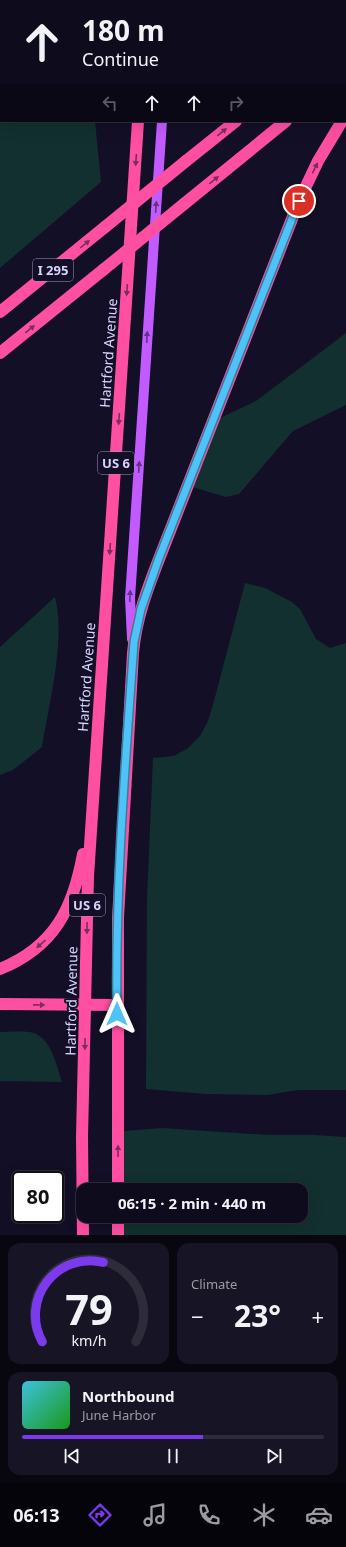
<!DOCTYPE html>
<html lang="en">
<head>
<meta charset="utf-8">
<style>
  :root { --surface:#0e0b1c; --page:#171425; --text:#f1f3f6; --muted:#9b9ba3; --line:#2e2b3b; --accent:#7c3aed }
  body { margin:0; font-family:"Noto Sans",sans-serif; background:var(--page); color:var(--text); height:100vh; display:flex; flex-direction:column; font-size:15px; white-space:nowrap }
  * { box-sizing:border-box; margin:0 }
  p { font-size:13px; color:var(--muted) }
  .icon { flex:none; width:22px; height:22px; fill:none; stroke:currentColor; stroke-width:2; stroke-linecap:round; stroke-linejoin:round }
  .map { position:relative; height:1235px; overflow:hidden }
  .panel { display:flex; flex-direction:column; gap:8px; padding:8px; background:#08060f; flex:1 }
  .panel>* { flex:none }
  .hud { position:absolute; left:0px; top:0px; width:346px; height:122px; box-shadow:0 4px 16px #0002,0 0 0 1px var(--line); background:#0e0b1c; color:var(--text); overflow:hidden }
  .speed { position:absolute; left:12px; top:1171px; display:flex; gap:8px; font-size:20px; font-weight:700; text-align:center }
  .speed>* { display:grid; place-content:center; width:52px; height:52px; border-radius:50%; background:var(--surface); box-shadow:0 4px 16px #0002,0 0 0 1px var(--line); line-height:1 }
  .speed .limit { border:2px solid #111; border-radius:6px; background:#fff; color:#111 }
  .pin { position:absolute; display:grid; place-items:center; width:34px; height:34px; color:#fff; margin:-17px; border:2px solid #fff; border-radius:50%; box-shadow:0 1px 4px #0007 }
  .me { position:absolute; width:44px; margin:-22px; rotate:0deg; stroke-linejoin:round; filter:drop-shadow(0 0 3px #0008) }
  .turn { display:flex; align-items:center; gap:14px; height:84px; padding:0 16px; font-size:18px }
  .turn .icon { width:52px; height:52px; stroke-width:2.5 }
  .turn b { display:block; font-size:28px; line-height:34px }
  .lanes { display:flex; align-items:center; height:38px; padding:0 16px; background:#0003; justify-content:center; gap:20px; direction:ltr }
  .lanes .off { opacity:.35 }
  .big { font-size:30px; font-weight:700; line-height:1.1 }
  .panel .tile { flex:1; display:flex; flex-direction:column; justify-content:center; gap:6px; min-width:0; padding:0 14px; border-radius:12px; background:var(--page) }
  .panel .dial { align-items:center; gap:0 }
  .dial svg { height:104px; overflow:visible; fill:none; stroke:var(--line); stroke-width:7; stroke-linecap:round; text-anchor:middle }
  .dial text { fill:var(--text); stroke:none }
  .song { display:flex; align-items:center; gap:12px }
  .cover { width:48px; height:48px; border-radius:6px; background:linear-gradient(135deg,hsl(190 70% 55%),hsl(120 70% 35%)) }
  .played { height:4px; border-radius:2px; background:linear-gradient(90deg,var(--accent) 60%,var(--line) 60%) }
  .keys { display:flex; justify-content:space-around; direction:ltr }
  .heat { display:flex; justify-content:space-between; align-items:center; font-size:22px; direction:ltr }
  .panel .tiles { flex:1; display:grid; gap:8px; grid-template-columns:1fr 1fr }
  .tile:last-child { grid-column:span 2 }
  .trip { position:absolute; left:76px; top:1183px; width:232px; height:40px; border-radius:12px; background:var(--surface); box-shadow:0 4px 16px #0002,0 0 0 1px var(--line); font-weight:700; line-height:40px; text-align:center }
  .menu { display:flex; height:64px; justify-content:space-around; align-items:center; background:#06040b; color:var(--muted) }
  .menu .icon { width:28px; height:28px }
  .menu .active { color:var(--accent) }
  .menu b { font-size:18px; color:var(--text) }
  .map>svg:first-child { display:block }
  .green { fill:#12302f }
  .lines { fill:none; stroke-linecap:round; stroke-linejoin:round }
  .major { stroke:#c25bff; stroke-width:10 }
  .highway { stroke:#ff4fa3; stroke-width:12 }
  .highway-bridge { stroke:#ff4fa3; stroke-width:12 }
  .oneway { fill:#7d2c5e }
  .oneway2 { fill:#623188 }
  .route-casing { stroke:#337fa1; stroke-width:10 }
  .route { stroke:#4fc3f7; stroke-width:7 }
  .labels { text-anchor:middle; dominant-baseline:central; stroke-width:4; stroke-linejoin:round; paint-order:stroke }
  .shield { fill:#130f26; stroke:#9e99be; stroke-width:1 }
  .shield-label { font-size:13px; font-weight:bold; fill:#d9d4ff }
  .street-label { font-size:14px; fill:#d9d4ff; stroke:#130f26 }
</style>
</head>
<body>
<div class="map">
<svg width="346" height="1235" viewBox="0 0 346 1235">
  <rect width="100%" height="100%" fill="#130f26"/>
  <!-- green -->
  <g class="green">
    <path d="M0 103 1 121H95L101 182 0 268Z"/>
    <path d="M346 333V405L293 431 239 494 226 497 192 487 218 419 256 401Z"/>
    <path d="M245 583 265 588 292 602 300 609 316 639 330 648 346 643V1090H298L267 1095 205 1094 146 1089 147 898 153 758 174 756 188 748 200 736 208 721 214 701Z"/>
    <path d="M55 597C66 638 49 704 42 747L13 770 0 775V647Z"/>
    <path d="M0 1032C9 1032 19 1031 29 1032 51 1035 56 1064 62 1082L0 1081Z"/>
    <path d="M162 1128 269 1135H314L346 1137V1235H122V1216H301V1190H123L124 1131Z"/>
  </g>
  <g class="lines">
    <!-- major -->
    <g class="major">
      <path d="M173 1V0"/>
      <path d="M132 639 130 598 162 121"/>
    </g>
    <!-- highway -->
    <g class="highway">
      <path d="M60 1 63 0"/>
      <path d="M75 1 77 0"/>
      <path d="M140 1 142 0"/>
      <path d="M0 21H1"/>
      <path d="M345 32 346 31"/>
      <path d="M0 34H1"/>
      <path d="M0 65H1"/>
      <path d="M345 73H346"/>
      <path d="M186 161 236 121"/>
      <path d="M184 204 286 121"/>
      <path d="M0 312 105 227"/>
      <path d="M0 353 103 270"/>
      <path d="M0 969C54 947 73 909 83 854"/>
      <path d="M0 1004 117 1005"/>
      <path d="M118 1190V918L133 653C136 619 147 590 159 559L299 201 318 161 342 121"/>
      <path d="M83 1235 82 1137 88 876 138 121"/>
      <path d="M118 1235V1216"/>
    </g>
    <!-- highway-bridge -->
    <g class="highway-bridge">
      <path d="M105 227 186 161"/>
      <path d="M103 270 184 204"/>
    </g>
  </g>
  <!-- one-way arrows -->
  <defs><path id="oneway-solid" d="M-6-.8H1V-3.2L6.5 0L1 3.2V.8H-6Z"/></defs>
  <g class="oneway">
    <use href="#oneway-solid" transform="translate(222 132) rotate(-39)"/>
    <use href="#oneway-solid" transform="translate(136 160) rotate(94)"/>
    <use href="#oneway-solid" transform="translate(315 168) rotate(-64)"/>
    <use href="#oneway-solid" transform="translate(214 180) rotate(-39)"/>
    <use href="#oneway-solid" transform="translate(85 244) rotate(-39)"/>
    <use href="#oneway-solid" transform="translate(127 290) rotate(94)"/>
    <use href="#oneway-solid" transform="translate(30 329) rotate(-39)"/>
    <use href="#oneway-solid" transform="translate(119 419) rotate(94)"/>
    <use href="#oneway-solid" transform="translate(110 549) rotate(94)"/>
    <use href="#oneway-solid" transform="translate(87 928) rotate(91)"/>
    <use href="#oneway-solid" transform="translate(41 944) rotate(139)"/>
    <use href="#oneway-solid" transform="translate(39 1005) rotate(1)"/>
    <use href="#oneway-solid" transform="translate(85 1044) rotate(91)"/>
    <use href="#oneway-solid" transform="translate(118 1151) rotate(-90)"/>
  </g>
  <g class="oneway2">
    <use href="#oneway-solid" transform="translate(156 207) rotate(-86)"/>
    <use href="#oneway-solid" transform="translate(147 337) rotate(-87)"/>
    <use href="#oneway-solid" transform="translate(139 467) rotate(-86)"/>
    <use href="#oneway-solid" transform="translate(130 596) rotate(-88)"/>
  </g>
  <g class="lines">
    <defs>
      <path id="route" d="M117 1014C115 890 125 766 134 642L141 609 159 558 299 201"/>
    </defs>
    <!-- route casing -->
    <use href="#route" class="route-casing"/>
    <!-- route -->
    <use href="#route" class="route"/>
  </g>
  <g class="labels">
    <!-- shield labels -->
    <g class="shield">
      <rect x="33" y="259" width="40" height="22" rx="3"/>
      <rect x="98" y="452" width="36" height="22" rx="3"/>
      <rect x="69" y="894" width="36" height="22" rx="3"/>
    </g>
    <g class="shield-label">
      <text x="53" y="270">I 295</text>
      <text x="116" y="463">US 6</text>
      <text x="87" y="905">US 6</text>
    </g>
    <!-- street labels -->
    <g class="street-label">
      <text transform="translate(108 353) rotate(-86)">Hartford Avenue</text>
      <text transform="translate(86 677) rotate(-86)">Hartford Avenue</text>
      <text transform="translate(71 1001) rotate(-89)">Hartford Avenue</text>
    </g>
  </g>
</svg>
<div class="speed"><div class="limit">80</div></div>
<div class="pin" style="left:299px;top:201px;background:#d93025"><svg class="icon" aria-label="arrive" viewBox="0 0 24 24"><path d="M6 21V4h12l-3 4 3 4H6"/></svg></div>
<svg class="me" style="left:117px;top:1014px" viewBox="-20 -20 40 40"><path d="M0-17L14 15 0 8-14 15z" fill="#4fc3f7" stroke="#fff" stroke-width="4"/></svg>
<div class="trip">06:15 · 2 min · 440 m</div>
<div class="hud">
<div class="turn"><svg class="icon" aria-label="ahead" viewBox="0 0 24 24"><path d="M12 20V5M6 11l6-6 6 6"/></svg><div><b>180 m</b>Continue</div></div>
<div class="lanes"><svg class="icon off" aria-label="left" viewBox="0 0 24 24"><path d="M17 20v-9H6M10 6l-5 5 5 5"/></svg><svg class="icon" aria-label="ahead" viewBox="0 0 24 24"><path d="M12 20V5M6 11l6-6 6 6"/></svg><svg class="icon" aria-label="ahead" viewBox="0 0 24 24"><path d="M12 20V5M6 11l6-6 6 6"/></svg><svg class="icon off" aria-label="right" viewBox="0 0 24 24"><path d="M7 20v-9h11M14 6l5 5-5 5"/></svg></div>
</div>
</div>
<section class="panel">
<div class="tiles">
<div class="tile dial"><svg viewBox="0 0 100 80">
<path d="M14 69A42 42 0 1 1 86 69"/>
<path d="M14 69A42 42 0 0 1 61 8" stroke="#7c3aed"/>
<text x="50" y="56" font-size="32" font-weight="700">79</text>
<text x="50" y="72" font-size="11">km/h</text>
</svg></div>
<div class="tile"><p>Climate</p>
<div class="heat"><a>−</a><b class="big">23°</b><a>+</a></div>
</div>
<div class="tile">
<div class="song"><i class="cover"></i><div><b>Northbound</b><p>June Harbor</p></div></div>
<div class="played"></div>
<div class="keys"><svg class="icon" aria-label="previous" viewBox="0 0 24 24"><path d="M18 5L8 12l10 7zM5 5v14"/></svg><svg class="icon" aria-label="pause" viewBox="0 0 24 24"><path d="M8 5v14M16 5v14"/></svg><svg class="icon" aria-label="next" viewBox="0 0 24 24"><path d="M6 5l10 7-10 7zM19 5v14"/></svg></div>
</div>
</div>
</section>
<nav class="menu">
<b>06:13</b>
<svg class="icon active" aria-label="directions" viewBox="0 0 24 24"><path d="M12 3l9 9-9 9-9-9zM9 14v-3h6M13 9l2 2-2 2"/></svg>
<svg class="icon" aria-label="music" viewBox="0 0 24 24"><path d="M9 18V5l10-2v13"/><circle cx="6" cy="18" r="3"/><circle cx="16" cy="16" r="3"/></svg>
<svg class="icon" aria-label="phone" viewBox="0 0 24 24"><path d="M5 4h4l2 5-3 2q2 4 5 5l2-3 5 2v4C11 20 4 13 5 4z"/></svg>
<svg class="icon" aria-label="climate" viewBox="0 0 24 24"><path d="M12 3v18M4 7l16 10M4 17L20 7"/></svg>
<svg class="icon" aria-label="car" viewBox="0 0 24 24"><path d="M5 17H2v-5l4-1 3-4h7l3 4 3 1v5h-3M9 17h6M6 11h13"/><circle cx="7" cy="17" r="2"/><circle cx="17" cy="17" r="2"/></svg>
</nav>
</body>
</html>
